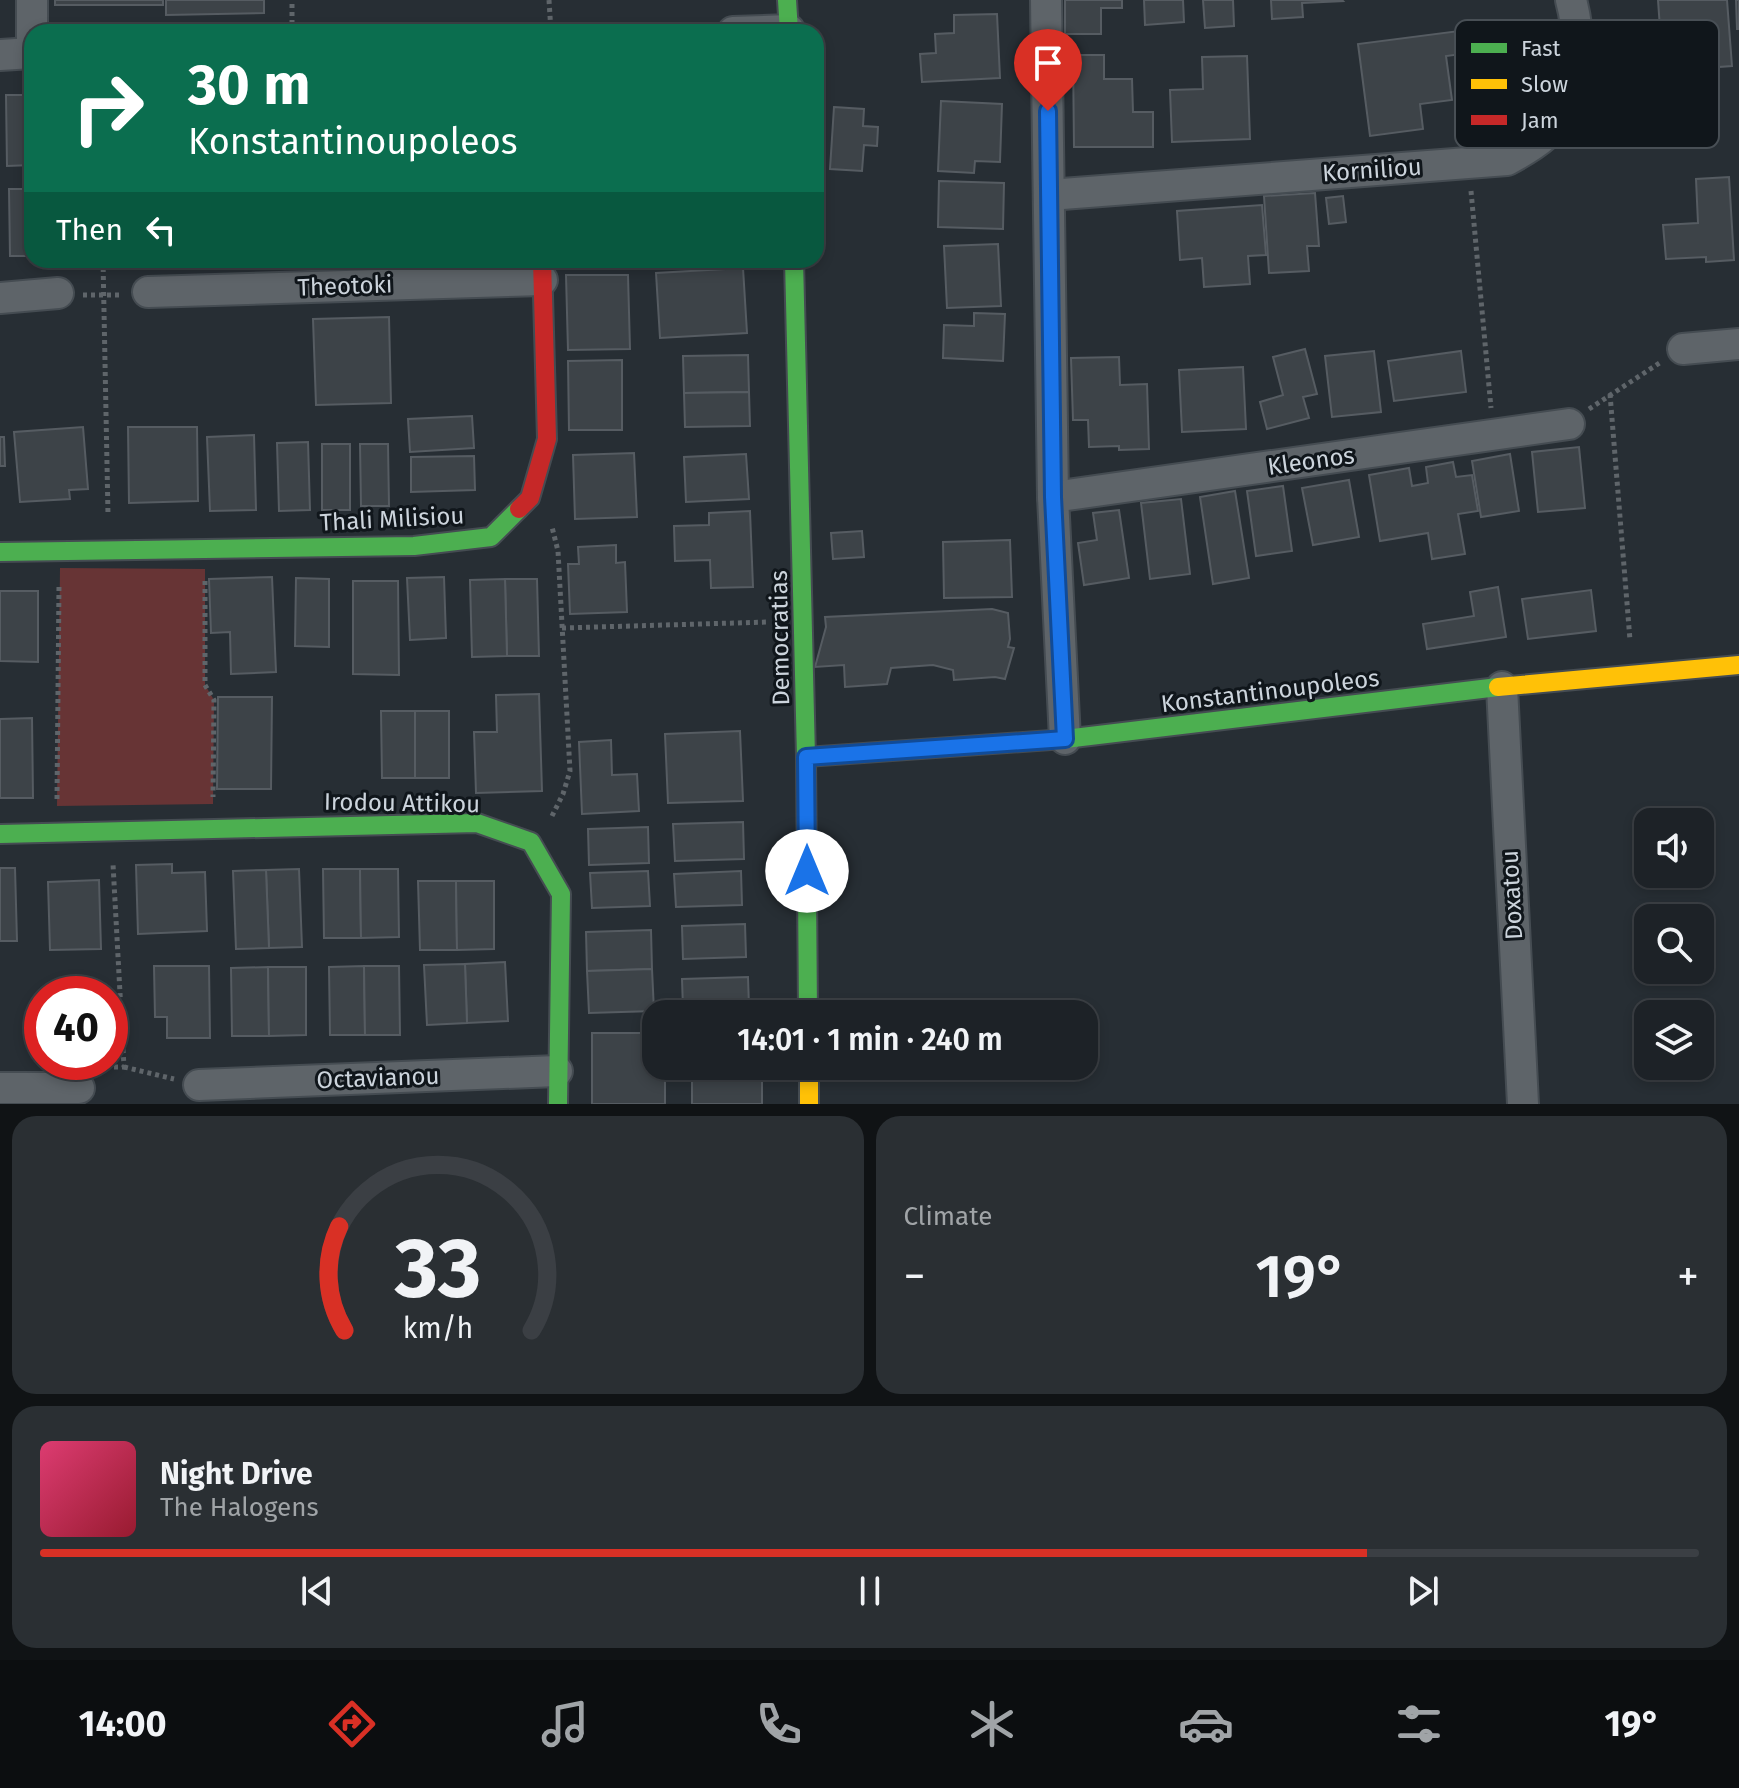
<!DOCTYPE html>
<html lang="en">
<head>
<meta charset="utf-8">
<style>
  :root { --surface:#1d2227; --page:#2a2f33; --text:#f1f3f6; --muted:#a0a4a7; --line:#3b3f44; --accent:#d93025 }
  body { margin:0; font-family:"Fira Sans",sans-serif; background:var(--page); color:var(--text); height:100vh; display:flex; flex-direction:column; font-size:30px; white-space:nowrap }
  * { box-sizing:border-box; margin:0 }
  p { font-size:26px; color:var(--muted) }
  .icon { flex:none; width:44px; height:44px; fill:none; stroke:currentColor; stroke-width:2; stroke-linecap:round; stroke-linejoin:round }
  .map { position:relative; height:1104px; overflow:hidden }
  .sheet { display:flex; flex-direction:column; gap:12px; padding:12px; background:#101315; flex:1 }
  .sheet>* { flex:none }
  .banner { position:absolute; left:24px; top:24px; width:800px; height:244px; border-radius:24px; box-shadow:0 4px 12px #0003,0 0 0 2px var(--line); background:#0b6e4f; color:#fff; overflow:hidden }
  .controls { position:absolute; left:1634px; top:808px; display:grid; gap:16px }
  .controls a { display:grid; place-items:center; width:80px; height:80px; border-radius:16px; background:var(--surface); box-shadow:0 4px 12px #0003,0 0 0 2px var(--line); font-size:40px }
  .speed { position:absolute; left:24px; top:976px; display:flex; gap:16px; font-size:40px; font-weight:700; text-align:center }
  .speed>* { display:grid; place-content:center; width:104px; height:104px; border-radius:50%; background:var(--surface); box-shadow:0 4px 12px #0003,0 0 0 2px var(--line); line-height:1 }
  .speed .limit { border:12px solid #d22; background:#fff; color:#111 }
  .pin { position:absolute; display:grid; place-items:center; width:68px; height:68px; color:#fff; margin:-82px -34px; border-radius:50% 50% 50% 0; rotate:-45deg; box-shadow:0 0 8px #0007 }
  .pin .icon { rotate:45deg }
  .me { position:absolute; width:88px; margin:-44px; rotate:0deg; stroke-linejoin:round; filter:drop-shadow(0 0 6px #0008) }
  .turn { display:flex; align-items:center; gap:28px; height:168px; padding:0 32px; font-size:36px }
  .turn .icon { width:104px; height:104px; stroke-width:2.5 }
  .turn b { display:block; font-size:56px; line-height:68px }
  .then { display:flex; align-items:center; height:76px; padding:0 32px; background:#0003; gap:16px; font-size:30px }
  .big { font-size:60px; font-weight:600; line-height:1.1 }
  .sheet .card { flex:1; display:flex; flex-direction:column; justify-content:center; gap:12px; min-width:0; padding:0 28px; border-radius:24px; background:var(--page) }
  .sheet .dial { align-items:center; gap:0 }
  .dial svg { height:208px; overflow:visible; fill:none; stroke:var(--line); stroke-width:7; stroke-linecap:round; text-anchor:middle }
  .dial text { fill:var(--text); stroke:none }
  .song { display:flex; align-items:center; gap:24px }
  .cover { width:96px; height:96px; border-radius:12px; background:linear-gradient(135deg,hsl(340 70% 55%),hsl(350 70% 35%)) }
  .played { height:8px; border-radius:4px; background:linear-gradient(90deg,var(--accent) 80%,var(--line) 80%) }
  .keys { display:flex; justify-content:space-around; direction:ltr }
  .heat { display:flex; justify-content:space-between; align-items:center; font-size:44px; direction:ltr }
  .sheet .tiles { flex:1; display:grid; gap:12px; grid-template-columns:1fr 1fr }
  .card:last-child { grid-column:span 2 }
  .trip { position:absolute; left:642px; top:1000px; width:456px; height:80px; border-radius:24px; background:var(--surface); box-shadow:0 4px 12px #0003,0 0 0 2px var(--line); font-weight:600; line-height:80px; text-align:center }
  .tabs { display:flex; height:128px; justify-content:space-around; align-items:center; background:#0c0e10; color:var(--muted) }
  .tabs .icon { width:56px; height:56px }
  .tabs .selected { color:var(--accent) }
  .tabs b { font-size:36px; color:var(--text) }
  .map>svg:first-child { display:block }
  .green { fill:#673435 }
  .building { fill:#3d4348; stroke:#565c62; stroke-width:2 }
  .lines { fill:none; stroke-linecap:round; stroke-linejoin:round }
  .street-casing { stroke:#454c52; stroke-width:34 }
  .fast-casing { stroke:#454c52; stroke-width:22 }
  .slow-casing { stroke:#454c52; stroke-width:22 }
  .jam-casing { stroke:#454c52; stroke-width:22 }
  .path { stroke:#5f656a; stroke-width:5; stroke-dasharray:4 4; stroke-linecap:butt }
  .street { stroke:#5e6469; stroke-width:30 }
  .fast { stroke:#4caf50; stroke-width:18 }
  .slow { stroke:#ffc107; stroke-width:18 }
  .jam { stroke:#c62828; stroke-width:18 }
  .route-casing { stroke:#114b97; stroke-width:20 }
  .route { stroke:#1a73e8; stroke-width:14 }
  .labels { text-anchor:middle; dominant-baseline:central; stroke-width:6; stroke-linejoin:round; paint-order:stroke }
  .street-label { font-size:24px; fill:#ccd4dc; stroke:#10161b }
  .key { fill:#10161b; stroke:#484f55; stroke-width:2 }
  .key-label { font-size:22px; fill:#ccd4dc }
</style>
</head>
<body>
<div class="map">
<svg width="1739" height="1104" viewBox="0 0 1739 1104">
  <rect width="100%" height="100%" fill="#272e34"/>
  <!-- green -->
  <path class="green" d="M60 568 205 569V685L214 700 213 804 57 806Z"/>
  <!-- building -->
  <g class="building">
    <rect x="55" y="0" width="108" height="5"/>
    <path d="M166 0H264V13L166 15Z"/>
    <path d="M1065 0H1122V8H1101V34H1065Z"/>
    <path d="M1144 0H1183L1184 22 1145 25Z"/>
    <path d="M1203 0H1233L1234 26 1205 28Z"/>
    <path d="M1271 0H1342L1343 1 1302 3 1303 17 1272 19Z"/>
    <path d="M1658 0H1727L1732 66 1663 71Z"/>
    <path d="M1736 0H1739V29H1737Z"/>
    <path d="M997 14 1000 78 922 82 920 54 936 53 935 34 954 33V15Z"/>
    <path d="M1482 28 1485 51 1446 56 1452 100 1420 104 1423 129 1370 136 1358 44Z"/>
    <path d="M1073 55H1104V79H1132L1133 112H1153V147H1074Z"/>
    <path d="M1247 56 1250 139 1172 142 1170 90 1203 89 1202 57Z"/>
    <path d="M6 95H32V165L7 166Z"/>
    <path d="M941 101 1002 104 1000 162 975 161 974 173 938 171Z"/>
    <path d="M834 107 864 109 863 126 878 127 877 146 864 145 862 171 830 169Z"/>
    <path d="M1729 177 1734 260 1706 262V257L1666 259 1663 225 1698 223 1696 179Z"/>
    <path d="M939 181 1004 183 1003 229 938 227Z"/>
    <path d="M9 189H32V256H10Z"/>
    <path d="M1315 193 1319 246H1307L1309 271 1269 273 1264 196Z"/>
    <path d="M1343 196 1346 222 1329 224 1326 198Z"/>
    <path d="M1262 205 1266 255 1248 256 1250 284 1204 287 1202 258 1180 260 1177 211Z"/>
    <path d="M998 244 1001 306 947 308 944 246Z"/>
    <rect x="124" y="260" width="67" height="8"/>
    <path d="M743 268 747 333 660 338 656 273Z"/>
    <path d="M566 275H628L630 349 568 350Z"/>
    <path d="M974 313 1005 314 1003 361 943 358 944 325 974 326Z"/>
    <path d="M389 317 391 403 316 405 313 319Z"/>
    <path d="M1305 349 1317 394 1303 397 1309 418 1267 429 1260 402 1283 395 1273 357Z"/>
    <path d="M1374 351 1381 412 1332 417 1325 356Z"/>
    <path d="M1461 351 1466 392 1394 401 1388 361Z"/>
    <path d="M748 355 749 392 684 393 683 356Z"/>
    <path d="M1119 357 1120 385 1147 384 1149 449 1119 450V446L1089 447 1088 420H1073L1071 358Z"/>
    <path d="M622 360V430H569L568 361Z"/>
    <path d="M1243 367 1246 429 1182 432 1179 370Z"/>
    <path d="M749 392 750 426 685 427 684 393Z"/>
    <path d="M472 416 474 448 410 452 408 419Z"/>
    <path d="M83 427 88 489 69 490 70 499 20 502 14 432Z"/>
    <path d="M128 427H197L198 501 129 503Z"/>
    <path d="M254 435 256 510 210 511 207 437Z"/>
    <path d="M0 437H4L5 466H0Z"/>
    <path d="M308 442 310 510 279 511 277 443Z"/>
    <rect x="322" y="444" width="28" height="66"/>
    <path d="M360 444H388L389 506H361Z"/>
    <path d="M1579 447 1585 508 1538 512 1532 452Z"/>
    <path d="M634 453 637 517 575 519 573 455Z"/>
    <path d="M746 454 749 499 686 502 684 457Z"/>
    <path d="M1510 454 1519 511 1481 517 1472 461Z"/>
    <path d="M474 456 475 490 411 492V457Z"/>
    <path d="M1453 462 1456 477 1472 475 1478 511 1458 514 1465 554 1432 559 1428 533 1380 541 1369 475 1409 468 1412 486 1428 483 1426 467Z"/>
    <path d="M1349 480 1359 537 1313 545 1302 488Z"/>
    <path d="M1283 486 1292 551 1256 556 1247 491Z"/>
    <path d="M1235 491 1249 578 1213 584 1200 497Z"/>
    <path d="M1181 499 1190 574 1150 579 1141 503Z"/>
    <path d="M1119 510 1129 578 1084 585 1078 543 1097 540 1093 513Z"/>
    <path d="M750 511 753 587 711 588 710 560 675 561 674 526 709 525V513Z"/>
    <path d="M862 531 864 557 833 559 831 533Z"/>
    <path d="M1010 540 1012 597 944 598 943 542Z"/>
    <path d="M616 545V563L625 562 627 612 570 614 568 564H579L578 547Z"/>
    <path d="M272 577 276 672 231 674 230 632 211 633 209 579Z"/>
    <path d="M444 577 446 638 410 640 407 578Z"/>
    <path d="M296 578 329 579V647L295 646Z"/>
    <path d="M505 579H537L539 656H507Z"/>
    <path d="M505 579 507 656 472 657 470 580Z"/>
    <path d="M353 581H398L399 675 353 674Z"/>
    <path d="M1498 587 1506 637 1427 649 1423 624 1474 616 1470 592Z"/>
    <path d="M1591 590 1596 631 1528 639 1522 599Z"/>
    <path d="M0 591H38V662L0 661Z"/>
    <path d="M992 609 1008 613 1010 639 1008 647 1014 648 1005 679 995 677 954 680 953 670 933 665 891 668 887 684 845 687 844 665 815 667 826 627 825 617Z"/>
    <path d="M539 694 542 791 476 793 474 732H497L496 695Z"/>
    <path d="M218 697H272L271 789H217Z"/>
    <path d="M381 711H415V778H382Z"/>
    <rect x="415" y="711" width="34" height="67"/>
    <path d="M32 718 33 798H0V719Z"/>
    <path d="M740 731 743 801 668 803 665 734Z"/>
    <path d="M611 740 612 775 637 774 639 811 582 814 579 742Z"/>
    <path d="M743 822 744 859 675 861 673 824Z"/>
    <path d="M648 827 649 863 589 865 588 829Z"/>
    <path d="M172 864V873L205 872 207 931 138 934 136 865Z"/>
    <path d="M0 868H15L17 941H0Z"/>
    <path d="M299 869 302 947 269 948 266 870Z"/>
    <path d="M323 869H360L361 938H324Z"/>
    <path d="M360 869H398L399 937 361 938Z"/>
    <path d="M266 870 269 948 236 949 233 871Z"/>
    <path d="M648 871 650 906 592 908 590 873Z"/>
    <path d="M741 871 742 905 676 907 674 874Z"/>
    <path d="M99 880 101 949 50 950 48 882Z"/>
    <path d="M418 881H456L457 950H420Z"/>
    <path d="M456 881H494V949L457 950Z"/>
    <path d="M745 924 746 957 683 959 682 926Z"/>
    <path d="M651 930 652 969 587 971 586 932Z"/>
    <path d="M505 962 508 1021 467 1023 465 964Z"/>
    <path d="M465 964 467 1023 427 1025 424 965Z"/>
    <path d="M154 966H209L210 1038H167V1017H155Z"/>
    <path d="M364 966 365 1035H330L329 967Z"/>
    <path d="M364 966H399L400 1035H365Z"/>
    <path d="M268 967 269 1036H232L231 968Z"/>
    <path d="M268 967H306V1035L269 1036Z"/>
    <path d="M652 969 654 1011 589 1013 587 971Z"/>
    <path d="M748 977 749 1007 683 1009 682 979Z"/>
    <path d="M592 1033H656V1066H665V1104H592Z"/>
    <rect x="692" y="1066" width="70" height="38"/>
  </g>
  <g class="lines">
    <defs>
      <g id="street">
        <path d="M32 0V53"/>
        <path d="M1046 0 1053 497 1065 739"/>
        <path d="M733 32 789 30"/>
        <path d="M0 55 32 53"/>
        <path d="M1049 195 1507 160C1520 153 1533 146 1544 136 1580 103 1583 45 1571 0"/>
        <path d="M148 292 542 280"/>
        <path d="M0 298 58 293"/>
        <path d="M1683 349 1739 344"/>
        <path d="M1053 497 1569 424"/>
        <path d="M1502 687 1523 1104"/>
        <path d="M199 1085 557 1071"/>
        <path d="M0 1088H79"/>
      </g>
      <g id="fast">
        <path d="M787 0 789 32"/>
        <path d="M794 260 806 757 808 1014"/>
        <path d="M0 552 414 546 491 537 519 509"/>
        <path d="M806 757 1065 739 1498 687"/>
        <path d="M0 834 477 823 531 842 561 894 558 1104"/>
      </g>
      <g id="slow">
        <path d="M1498 687 1739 665"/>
        <path d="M809 1066V1104"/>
      </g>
      <path id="jam" d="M519 509 530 498 547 439 542 260"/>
    </defs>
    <!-- street casing -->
    <use href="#street" class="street-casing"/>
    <!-- fast casing -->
    <use href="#fast" class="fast-casing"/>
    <!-- slow casing -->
    <use href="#slow" class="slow-casing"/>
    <!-- jam casing -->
    <use href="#jam" class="jam-casing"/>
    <!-- path -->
    <g class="path">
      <path d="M549 0 551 32"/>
      <path d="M292 32V0"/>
      <path d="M1471 191 1491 408"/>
      <path d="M103 260 108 515"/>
      <path d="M83 295H121"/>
      <path d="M1610 394 1630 640"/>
      <path d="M1589 409 1661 362"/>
      <path d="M205 581V685L214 700 213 797"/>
      <path d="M562 628 769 622"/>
      <path d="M57 799 59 585"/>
      <path d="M552 816 563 794 570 771 558 551 552 527"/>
      <path d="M98 1067H124L113 864"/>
      <path d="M124 1067 174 1079"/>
    </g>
    <!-- street -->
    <use href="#street" class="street"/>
    <!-- fast -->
    <use href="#fast" class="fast"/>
    <!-- slow -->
    <use href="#slow" class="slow"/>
    <!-- jam -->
    <use href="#jam" class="jam"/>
  </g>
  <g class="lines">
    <defs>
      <path id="route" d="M807 871 806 757 1065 739 1053 497 1048 111"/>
    </defs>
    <!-- route casing -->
    <use href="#route" class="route-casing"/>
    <!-- route -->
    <use href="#route" class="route"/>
  </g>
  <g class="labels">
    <!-- street labels -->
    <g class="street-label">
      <text transform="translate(1372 170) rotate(-4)">Korniliou</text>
      <text transform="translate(345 286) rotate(-2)">Theotoki</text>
      <text transform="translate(1311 461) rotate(-8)">Kleonos</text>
      <text transform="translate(392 519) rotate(-3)">Thali Milisiou</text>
      <text transform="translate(780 638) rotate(-91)">Democratias</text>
      <text transform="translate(1270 691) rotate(-7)">Konstantinoupoleos</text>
      <text transform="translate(402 803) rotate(1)">Irodou Attikou</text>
      <text transform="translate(1512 895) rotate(-93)">Doxatou</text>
      <text transform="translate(378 1078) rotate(-2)">Octavianou</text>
    </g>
  </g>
  <!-- legend -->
  <rect x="1455" y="20" width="264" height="128" rx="12" class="key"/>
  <rect x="1471" y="43" width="36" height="10" fill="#4caf50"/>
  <rect x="1471" y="79" width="36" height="10" fill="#ffc107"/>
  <rect x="1471" y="115" width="36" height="10" fill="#c62828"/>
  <g class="key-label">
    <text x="1521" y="56">Fast</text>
    <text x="1521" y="92">Slow</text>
    <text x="1521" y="128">Jam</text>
  </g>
</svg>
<div class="controls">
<a><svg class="icon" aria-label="sound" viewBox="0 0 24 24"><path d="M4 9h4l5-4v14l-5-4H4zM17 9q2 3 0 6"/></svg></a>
<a><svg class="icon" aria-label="search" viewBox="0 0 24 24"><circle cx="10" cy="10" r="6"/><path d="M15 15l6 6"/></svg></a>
<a><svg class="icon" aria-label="layers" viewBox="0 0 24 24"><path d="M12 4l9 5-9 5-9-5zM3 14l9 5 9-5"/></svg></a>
</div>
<div class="speed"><div class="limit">40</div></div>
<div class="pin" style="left:1048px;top:111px;background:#d93025"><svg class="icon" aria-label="arrive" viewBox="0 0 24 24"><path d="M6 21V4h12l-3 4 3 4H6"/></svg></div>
<svg class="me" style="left:807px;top:871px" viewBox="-20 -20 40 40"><circle r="19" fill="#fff"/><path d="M0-13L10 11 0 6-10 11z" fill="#1a73e8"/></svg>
<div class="trip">14:01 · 1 min · 240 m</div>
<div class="banner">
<div class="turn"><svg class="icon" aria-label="right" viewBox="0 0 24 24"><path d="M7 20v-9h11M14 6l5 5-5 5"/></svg><div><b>30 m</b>Konstantinoupoleos</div></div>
<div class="then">Then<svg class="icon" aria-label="left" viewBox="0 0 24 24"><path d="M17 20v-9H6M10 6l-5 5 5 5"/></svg></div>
</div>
</div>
<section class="sheet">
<div class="tiles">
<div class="card dial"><svg viewBox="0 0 100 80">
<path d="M14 69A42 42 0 1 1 86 69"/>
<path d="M14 69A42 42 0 0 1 12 29" stroke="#d93025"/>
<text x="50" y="56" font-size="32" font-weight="700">33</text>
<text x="50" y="72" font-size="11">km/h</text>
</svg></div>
<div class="card"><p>Climate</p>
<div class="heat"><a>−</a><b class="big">19°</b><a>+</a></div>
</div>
<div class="card">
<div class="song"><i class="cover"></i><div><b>Night Drive</b><p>The Halogens</p></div></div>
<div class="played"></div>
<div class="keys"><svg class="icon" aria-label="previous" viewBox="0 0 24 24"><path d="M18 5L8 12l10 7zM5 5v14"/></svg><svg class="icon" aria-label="pause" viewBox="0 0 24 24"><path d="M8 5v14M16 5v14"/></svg><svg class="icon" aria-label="next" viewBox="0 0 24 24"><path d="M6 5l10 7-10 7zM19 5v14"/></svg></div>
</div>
</div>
</section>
<nav class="tabs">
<b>14:00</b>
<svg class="icon selected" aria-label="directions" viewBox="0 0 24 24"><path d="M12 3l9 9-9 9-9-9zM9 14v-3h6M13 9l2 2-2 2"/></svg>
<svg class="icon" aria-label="music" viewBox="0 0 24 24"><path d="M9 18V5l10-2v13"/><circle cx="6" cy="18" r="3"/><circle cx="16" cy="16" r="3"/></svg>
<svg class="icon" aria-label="phone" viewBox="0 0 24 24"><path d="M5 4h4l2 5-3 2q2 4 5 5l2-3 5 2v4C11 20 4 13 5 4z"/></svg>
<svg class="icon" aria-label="climate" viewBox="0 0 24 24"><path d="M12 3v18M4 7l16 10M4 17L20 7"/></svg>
<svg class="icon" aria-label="car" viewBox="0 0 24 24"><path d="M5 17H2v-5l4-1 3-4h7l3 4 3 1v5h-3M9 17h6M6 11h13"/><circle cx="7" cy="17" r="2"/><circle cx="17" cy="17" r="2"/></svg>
<svg class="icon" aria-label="filters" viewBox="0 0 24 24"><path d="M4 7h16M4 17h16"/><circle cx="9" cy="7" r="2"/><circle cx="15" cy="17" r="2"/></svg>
<b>19°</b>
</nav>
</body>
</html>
